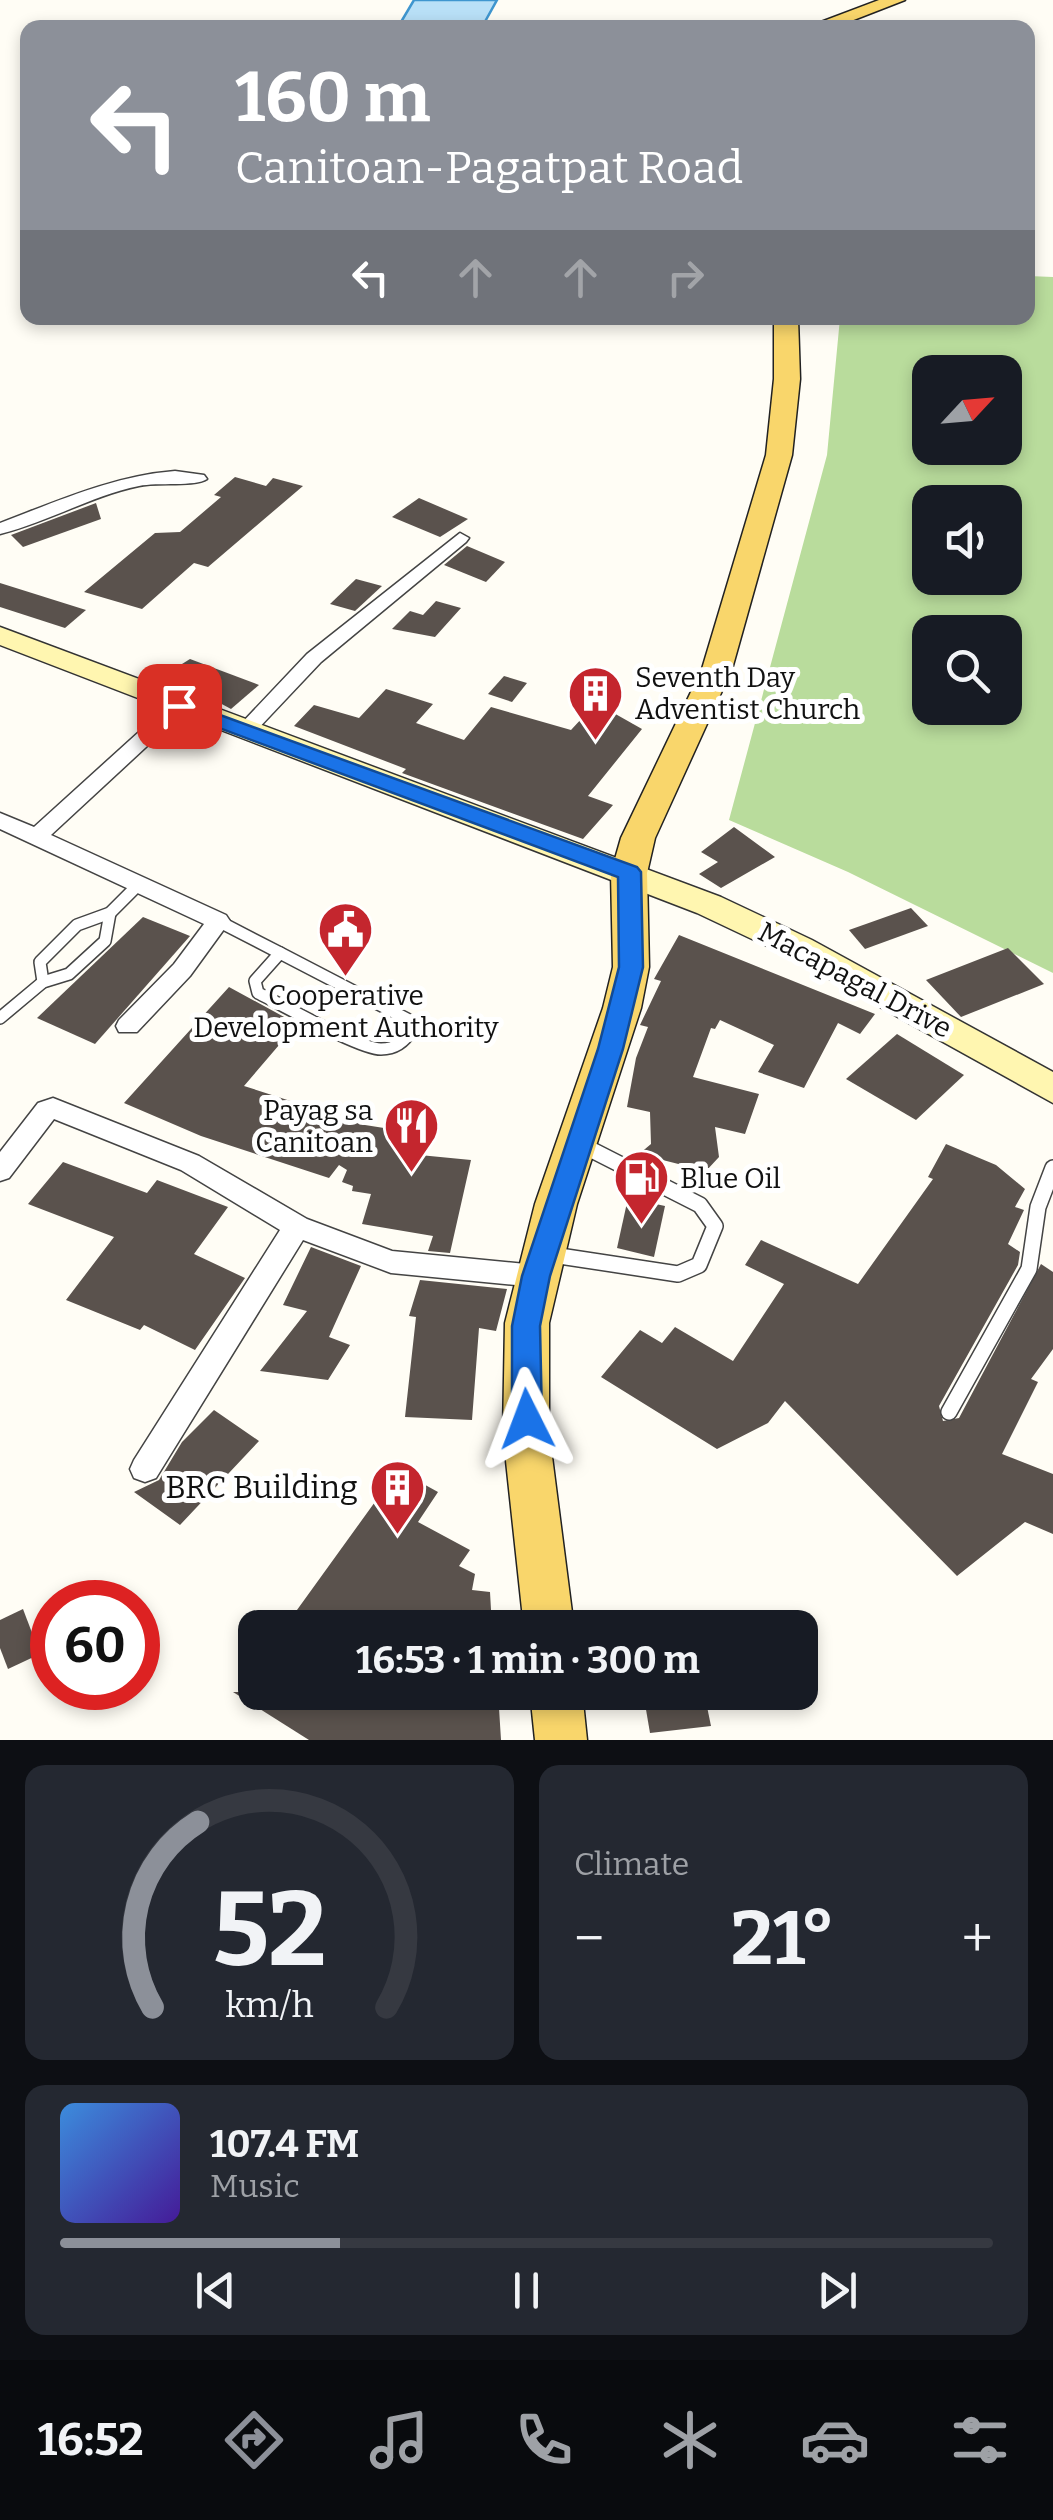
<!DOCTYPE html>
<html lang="en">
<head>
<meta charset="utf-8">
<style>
  :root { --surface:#171b24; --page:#242831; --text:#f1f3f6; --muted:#9ea1a6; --line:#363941; --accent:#8c9099 }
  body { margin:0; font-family:Bitter,serif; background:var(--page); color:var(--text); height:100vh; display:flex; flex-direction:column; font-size:38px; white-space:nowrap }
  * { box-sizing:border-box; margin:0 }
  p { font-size:32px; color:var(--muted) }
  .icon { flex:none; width:55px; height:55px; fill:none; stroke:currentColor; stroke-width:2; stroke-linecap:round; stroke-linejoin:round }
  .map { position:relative; height:1740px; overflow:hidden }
  .side { display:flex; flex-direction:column; gap:25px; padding:25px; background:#0d0f14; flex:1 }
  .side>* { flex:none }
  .guide { position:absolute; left:20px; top:20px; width:1015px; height:305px; border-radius:20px; box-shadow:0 5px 15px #0003; background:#8c9099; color:#fff; overflow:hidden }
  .needle { width:65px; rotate:64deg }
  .controls { position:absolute; left:912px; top:355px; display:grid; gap:20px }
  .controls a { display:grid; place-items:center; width:110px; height:110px; border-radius:20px; background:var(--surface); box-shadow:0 5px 15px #0003; font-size:50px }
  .speed { position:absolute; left:30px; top:1580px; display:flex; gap:20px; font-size:50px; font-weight:700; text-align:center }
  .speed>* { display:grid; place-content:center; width:130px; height:130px; border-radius:50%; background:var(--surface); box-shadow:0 5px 15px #0003; line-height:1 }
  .speed .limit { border:15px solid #d22; background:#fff; color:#111 }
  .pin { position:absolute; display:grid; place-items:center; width:85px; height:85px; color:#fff; margin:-42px; border-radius:20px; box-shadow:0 5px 15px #0006 }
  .me { position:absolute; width:110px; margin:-55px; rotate:357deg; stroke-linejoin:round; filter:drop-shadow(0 0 8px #0008) }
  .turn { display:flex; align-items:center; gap:35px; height:210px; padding:0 50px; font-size:45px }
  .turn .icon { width:130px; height:130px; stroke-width:2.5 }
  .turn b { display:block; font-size:70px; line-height:85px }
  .lanes { display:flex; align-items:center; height:95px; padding:0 50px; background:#0003; justify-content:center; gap:50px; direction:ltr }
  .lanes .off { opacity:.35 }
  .big { font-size:75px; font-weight:700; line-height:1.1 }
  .side .widget { flex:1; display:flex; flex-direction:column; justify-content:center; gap:15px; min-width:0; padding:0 35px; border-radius:20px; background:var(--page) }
  .side .dial { align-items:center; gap:0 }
  .dial svg { height:260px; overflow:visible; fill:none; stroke:var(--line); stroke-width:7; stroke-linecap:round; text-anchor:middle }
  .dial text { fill:var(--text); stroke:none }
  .song { display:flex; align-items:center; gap:30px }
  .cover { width:120px; height:120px; border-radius:15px; background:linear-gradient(135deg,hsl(210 70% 55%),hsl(260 70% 35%)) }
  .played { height:10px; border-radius:5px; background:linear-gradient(90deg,var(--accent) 30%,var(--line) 30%) }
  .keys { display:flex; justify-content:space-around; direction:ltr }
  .heat { display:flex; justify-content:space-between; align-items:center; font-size:55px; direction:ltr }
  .side .tiles { flex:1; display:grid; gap:25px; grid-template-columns:1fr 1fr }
  .widget:last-child { grid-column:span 2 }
  .trip { position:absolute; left:238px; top:1610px; width:580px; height:100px; border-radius:20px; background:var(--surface); box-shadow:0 5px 15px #0003; font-weight:700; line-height:100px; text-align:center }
  .dock { display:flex; height:160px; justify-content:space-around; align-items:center; background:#090b0e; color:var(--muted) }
  .dock .icon { width:70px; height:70px }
  .dock .active { color:var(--accent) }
  .dock b { font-size:45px; color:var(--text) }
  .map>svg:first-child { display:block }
  .forest { fill:#b9dc9c; fill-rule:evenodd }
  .water { fill:#b9e0f7; stroke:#3f96cf; stroke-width:2.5 }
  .building { fill:#5a524d }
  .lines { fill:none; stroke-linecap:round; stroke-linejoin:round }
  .lane-far1-casing { stroke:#444; stroke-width:14 }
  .lane-casing { stroke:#444; stroke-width:18 }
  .street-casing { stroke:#444; stroke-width:3 }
  .secondary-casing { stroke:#333; stroke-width:3 }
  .primary-casing { stroke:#222; stroke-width:3 }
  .lane-far1 { stroke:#fff; stroke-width:11 }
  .lane { stroke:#fff; stroke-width:15 }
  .street { fill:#fff; fill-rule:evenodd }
  .secondary { fill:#fff6b0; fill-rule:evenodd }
  .primary { fill:#f9d66b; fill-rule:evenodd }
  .route { fill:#1a73e8; stroke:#114b97; stroke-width:2.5 }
  .labels { text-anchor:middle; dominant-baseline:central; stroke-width:10; stroke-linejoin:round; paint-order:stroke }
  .poi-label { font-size:28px; fill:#111; stroke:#fff; text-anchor:start }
  .street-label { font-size:28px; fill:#111; stroke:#fff }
  .near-poi-label { font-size:32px; fill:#111; stroke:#fff; text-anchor:end }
</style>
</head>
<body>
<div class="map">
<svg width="1053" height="1740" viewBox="0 0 1053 1740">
  <rect width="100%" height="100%" fill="#fffdf5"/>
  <!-- forest -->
  <path class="forest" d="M1028 276 1053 277V973L848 872 729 820 827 455 840 318H1028ZM930 372H1005V448H930ZM930 502H1005V578H930ZM930 632H1005V708H930Z"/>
  <!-- water -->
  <path class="water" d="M414 0H497L482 27H398Z"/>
  <!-- building -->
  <g class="building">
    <path d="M235 477 266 486 273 478 303 486 208 567 194 563 142 609 84 592 155 533 180 532 221 497 214 495Z"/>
    <path d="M419 498 468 519 440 537 392 517Z"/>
    <path d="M96 503 101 519 23 547 11 535Z"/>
    <path d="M467 546 505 562 486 582 444 565Z"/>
    <path d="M356 579 382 586 355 611 330 604Z"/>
    <path d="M0 583 86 610 65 628 0 607Z"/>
    <path d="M436 601 461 608 435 637 392 629 410 611 423 615Z"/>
    <path d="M190 659 259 685 231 709 166 674Z"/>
    <path d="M504 676 527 683 512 702 488 694Z"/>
    <path d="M386 689 433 704 416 723 464 740 491 707 571 730 596 703 642 729 588 796 613 805 583 839 402 773 406 769 294 726 314 705 359 718Z"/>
    <path d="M734 827 775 857 721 888 699 874 718 862 701 852Z"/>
    <path d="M911 908 928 926 865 949 849 930Z"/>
    <path d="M143 917 190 936 95 1044 37 1018Z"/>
    <path d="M679 935 875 1014 860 1034 838 1023 804 1088 758 1072 774 1045 720 1020 715 1029 711 1028 693 1077 759 1094 745 1134 715 1127 719 1157 706 1171 639 1154 651 1144 650 1112 627 1107 636 1058 648 1027 640 1025 661 981 654 979Z"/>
    <path d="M1008 948 1044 984 961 1017 926 980Z"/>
    <path d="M229 987 297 1024 244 1086 365 1125 403 1131 399 1153 471 1160 450 1253 428 1251 433 1236 362 1224 371 1194 352 1191 353 1186 342 1182 347 1170 339 1165 329 1178 201 1136 124 1103Z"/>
    <path d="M897 1034 964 1075 916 1120 846 1079Z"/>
    <path d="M946 1144 996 1165 1025 1189 1015 1207 1024 1210 1008 1244 1020 1252 1018 1265 939 1406 943 1421 959 1418 1041 1264 1053 1272V1349L1031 1379 1038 1382 1002 1454 1053 1474V1534L1025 1522 957 1576 785 1401 768 1423 717 1449 601 1377 640 1330 662 1343 675 1327 733 1361 784 1284 745 1265 761 1240 858 1284 933 1179 928 1177Z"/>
    <path d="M63 1162 147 1193 157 1180 228 1207 194 1254 245 1278 195 1350 144 1325 140 1330 66 1300 114 1237 28 1204Z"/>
    <path d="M628 1198 665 1206 654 1257 617 1248Z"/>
    <path d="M311 1247 361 1266 329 1337 350 1345 328 1380 260 1371 307 1311 283 1305Z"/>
    <path d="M420 1280 507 1289 496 1331 479 1328 472 1420 405 1417 416 1317 409 1316Z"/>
    <path d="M214 1410 259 1441 180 1525 134 1492 159 1480 182 1442Z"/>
    <path d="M398 1470 438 1492 418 1522 470 1550 459 1566 475 1574 472 1590 490 1592 492 1628H284Z"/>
    <path d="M23 1609 40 1654 8 1669 0 1648V1620Z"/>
    <path d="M233 1692H498L501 1740H309Z"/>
    <path d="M643 1692H704L711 1726 650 1733Z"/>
  </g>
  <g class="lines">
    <defs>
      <g id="lane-far1">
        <path d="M218 921 280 953"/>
        <path d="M280 953 407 1019 412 1029C405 1042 396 1049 381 1049 359 1049 283 1005 258 993L255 981Z"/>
        <path d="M43 982 40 962 77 925 110 913 139 884"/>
        <path d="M0 1018 43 982 69 974 105 941 110 913"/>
      </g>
      <g id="lane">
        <path d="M553 1255 678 1274 699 1265 715 1226 700 1205 582 1145"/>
        <path d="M949 1412 1029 1269 1038 1207 1053 1168"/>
      </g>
      <g id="street">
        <path d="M175 471 204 475 207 479C196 487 157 482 139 486 91 496 48 522 0 534V523C58 501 113 476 175 471Z"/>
        <path d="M460 533 469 538 466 542 321 662 252 735H238L235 731 238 727 307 654Z"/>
        <path d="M179 700 189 706 186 710 51 835 226 915 230 921 190 976 137 1032H119L116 1026 119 1020 174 964 204 924 0 829V813L34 827 172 702Z"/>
        <path d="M53 1098 199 1156 307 1219 392 1251 536 1265 546 1268 550 1276 546 1284 536 1287 391 1273 303 1240 156 1478 145 1482 134 1478 130 1469 134 1460 280 1230 181 1170 54 1119 9 1178 0 1181V1152L38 1103Z"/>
      </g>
      <path id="secondary" d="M0 627 721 897 812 940 1053 1072V1103L788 956 697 913 0 645Z"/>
      <g id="primary">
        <path d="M879 0H905L833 28H805Z"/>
        <path d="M774 318H798L800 379 792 455 732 669 655 838 647 873 649 967 641 1008 577 1204 549 1323V1433L574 1628H524L503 1433 505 1323 535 1204 603 1008 613 967 611 873 621 838 702 669 766 455 774 379Z"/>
        <path d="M530 1692H582L587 1740H535Z"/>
      </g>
    </defs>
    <!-- lane-far1 casing -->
    <use href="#lane-far1" class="lane-far1-casing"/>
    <!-- lane casing -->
    <use href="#lane" class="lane-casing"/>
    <!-- street casing -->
    <use href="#street" class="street-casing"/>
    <!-- secondary casing -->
    <use href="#secondary" class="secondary-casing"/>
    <!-- primary casing -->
    <use href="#primary" class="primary-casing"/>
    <!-- lane-far1 -->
    <use href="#lane-far1" class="lane-far1"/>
    <!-- lane -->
    <use href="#lane" class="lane"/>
    <!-- street -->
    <use href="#street" class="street"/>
    <!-- secondary -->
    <use href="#secondary" class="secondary"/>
    <!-- primary -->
    <use href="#primary" class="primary"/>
  </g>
  <!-- route -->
  <path class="route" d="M179 700 637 867 641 872 643 967 623 1049 550 1276 540 1326 542 1419 538 1428 527 1432 516 1428 512 1419V1326L522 1276 598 1049 619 967 618 877 171 710V701Z"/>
  <!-- icons -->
  <defs>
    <symbol id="building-pin" viewBox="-11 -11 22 30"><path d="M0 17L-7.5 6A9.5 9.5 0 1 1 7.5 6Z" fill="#c4262e" stroke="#fff"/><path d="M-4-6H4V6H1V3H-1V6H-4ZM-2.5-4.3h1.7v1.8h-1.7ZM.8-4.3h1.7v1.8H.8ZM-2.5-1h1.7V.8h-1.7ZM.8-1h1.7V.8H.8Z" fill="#fff"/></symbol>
    <symbol id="civic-pin" viewBox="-11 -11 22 30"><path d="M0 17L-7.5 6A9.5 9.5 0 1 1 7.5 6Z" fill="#c4262e" stroke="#fff"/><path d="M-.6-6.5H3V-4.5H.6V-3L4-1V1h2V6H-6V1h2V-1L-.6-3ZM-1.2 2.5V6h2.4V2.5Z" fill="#fff"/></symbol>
    <symbol id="restaurant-pin" viewBox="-11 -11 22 30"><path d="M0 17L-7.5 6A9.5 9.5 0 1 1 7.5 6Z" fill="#c4262e" stroke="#fff"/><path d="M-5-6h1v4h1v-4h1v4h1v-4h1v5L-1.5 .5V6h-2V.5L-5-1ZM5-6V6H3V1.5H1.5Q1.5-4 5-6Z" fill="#fff"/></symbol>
    <symbol id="fuel-pin" viewBox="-11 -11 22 30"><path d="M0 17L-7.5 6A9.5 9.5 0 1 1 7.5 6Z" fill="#c4262e" stroke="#fff"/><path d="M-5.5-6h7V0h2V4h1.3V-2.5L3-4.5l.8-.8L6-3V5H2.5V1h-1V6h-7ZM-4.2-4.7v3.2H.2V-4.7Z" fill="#fff"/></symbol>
  </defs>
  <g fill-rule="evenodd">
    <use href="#building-pin" x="564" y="662" width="63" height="86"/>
    <use href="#civic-pin" x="314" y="898" width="63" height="86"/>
    <use href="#restaurant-pin" x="380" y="1094" width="63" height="86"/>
    <use href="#fuel-pin" x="610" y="1146" width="63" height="86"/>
    <use href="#building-pin" x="366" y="1456" width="63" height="86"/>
  </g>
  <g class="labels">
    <!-- poi labels -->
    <g class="poi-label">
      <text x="635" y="677">Seventh Day<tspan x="635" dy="32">Adventist Church</tspan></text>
      <text x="346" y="995" text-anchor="middle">Cooperative<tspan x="346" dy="32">Development Authority</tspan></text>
      <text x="373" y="1110" text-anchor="end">Payag sa<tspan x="373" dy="32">Canitoan</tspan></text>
      <text x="680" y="1178">Blue Oil</text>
    </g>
    <!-- street labels -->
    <g class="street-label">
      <text transform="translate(855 980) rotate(28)">Macapagal Drive</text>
    </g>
    <!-- near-poi labels -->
    <g class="near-poi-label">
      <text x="358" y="1487">BRC Building</text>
    </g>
  </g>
</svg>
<div class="controls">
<a><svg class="needle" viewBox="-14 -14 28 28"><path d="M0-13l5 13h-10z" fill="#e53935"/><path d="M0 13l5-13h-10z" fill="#9ea1a6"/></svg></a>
<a><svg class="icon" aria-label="sound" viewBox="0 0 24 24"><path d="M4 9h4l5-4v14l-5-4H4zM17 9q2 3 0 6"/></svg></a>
<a><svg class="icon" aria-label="search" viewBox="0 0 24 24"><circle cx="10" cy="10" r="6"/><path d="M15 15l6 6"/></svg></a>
</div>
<div class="speed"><div class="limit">60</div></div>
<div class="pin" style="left:179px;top:706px;background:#d93025"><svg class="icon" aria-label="arrive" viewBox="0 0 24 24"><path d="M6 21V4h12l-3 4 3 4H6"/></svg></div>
<svg class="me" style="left:527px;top:1419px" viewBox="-20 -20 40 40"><path d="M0-17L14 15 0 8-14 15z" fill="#1a73e8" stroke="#fff" stroke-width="4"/></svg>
<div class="trip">16:53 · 1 min · 300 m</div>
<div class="guide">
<div class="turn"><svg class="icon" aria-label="left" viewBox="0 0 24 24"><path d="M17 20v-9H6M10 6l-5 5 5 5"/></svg><div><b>160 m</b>Canitoan-Pagatpat Road</div></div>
<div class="lanes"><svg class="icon" aria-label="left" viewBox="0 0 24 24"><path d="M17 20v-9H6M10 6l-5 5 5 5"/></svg><svg class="icon off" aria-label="ahead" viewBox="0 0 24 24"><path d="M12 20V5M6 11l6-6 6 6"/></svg><svg class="icon off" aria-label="ahead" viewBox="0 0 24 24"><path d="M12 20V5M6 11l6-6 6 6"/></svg><svg class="icon off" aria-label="right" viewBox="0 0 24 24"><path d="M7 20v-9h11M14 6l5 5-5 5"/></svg></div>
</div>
</div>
<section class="side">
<div class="tiles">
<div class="widget dial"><svg viewBox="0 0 100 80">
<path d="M14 69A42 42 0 1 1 86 69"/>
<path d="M14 69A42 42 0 0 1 28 12" stroke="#8c9099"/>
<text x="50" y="56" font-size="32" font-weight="700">52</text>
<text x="50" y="72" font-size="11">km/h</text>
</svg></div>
<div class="widget"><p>Climate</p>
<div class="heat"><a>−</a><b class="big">21°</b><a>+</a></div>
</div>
<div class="widget">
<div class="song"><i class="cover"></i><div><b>107.4 FM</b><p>Music</p></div></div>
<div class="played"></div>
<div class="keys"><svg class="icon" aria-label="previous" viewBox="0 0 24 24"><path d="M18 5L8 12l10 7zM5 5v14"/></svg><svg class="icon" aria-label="pause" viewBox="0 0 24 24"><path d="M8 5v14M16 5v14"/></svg><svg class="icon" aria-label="next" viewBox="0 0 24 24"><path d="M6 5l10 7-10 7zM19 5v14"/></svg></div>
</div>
</div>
</section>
<nav class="dock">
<b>16:52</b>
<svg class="icon active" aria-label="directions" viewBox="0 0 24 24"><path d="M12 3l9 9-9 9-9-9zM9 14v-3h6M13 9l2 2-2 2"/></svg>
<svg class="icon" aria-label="music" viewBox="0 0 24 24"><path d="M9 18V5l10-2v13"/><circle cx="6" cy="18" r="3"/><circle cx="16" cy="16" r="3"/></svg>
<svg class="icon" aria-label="phone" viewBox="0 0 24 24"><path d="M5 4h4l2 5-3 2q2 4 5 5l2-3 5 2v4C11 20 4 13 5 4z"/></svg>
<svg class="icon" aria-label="climate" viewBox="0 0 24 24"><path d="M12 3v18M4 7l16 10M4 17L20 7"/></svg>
<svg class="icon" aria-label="car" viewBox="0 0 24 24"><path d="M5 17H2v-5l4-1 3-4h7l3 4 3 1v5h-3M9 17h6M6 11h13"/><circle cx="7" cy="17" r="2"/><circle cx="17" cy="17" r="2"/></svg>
<svg class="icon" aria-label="filters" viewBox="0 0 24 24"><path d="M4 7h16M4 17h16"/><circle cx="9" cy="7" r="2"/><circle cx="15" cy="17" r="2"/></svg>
</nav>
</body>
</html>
